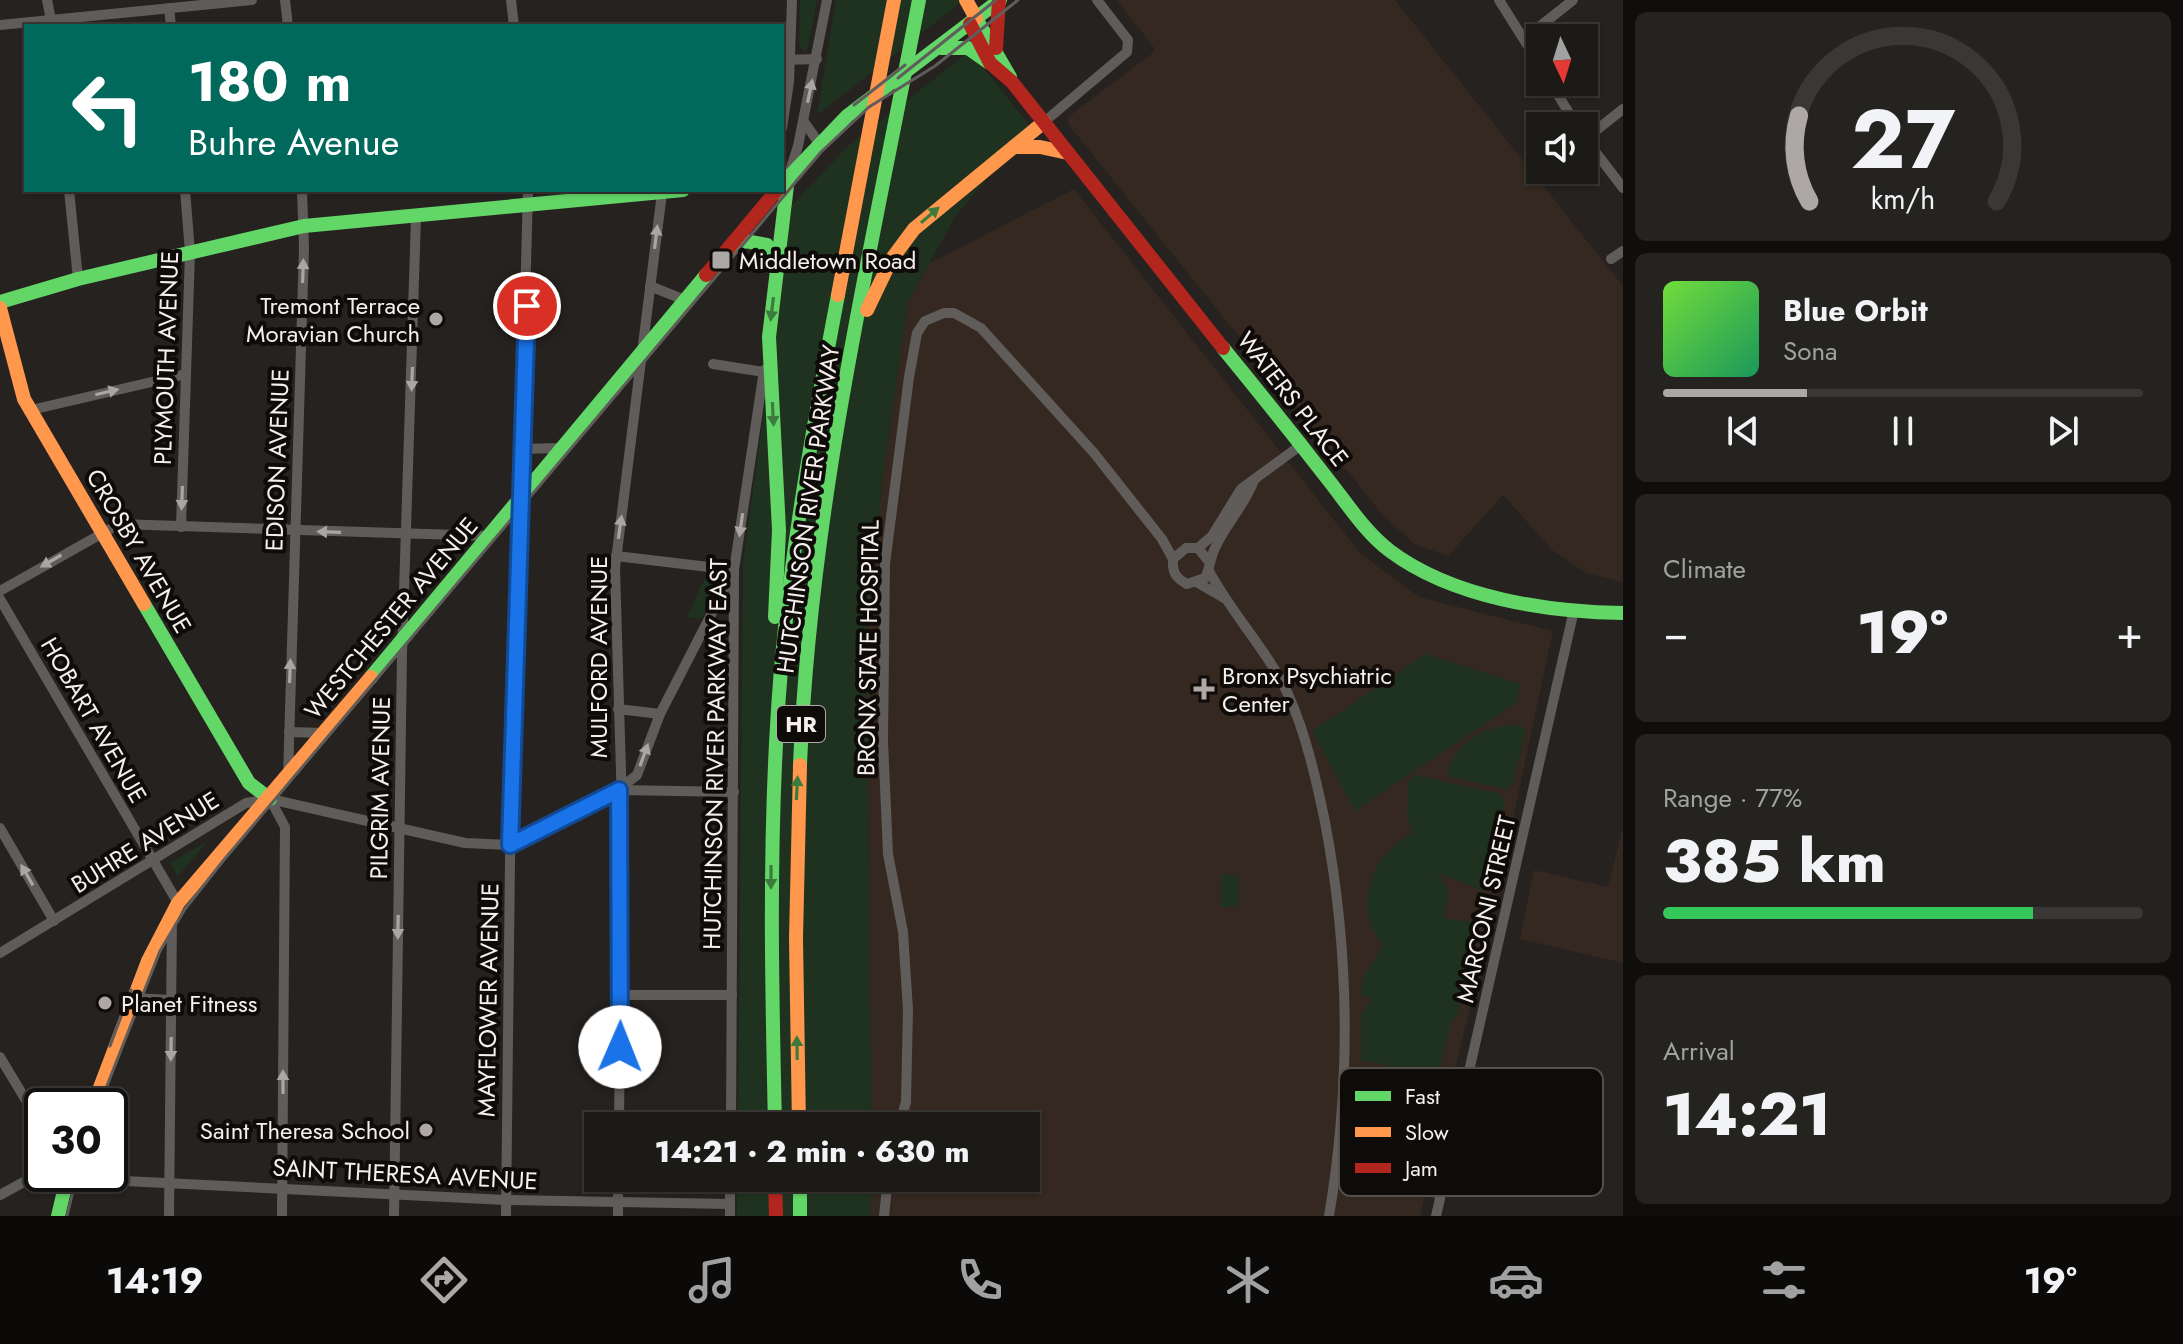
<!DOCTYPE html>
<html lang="en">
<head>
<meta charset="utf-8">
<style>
  :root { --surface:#1c1a17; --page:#252320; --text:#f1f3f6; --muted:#a0a1a1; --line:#3a3836; --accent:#ada8a5 }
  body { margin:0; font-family:Jost,sans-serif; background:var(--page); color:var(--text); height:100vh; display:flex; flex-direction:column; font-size:30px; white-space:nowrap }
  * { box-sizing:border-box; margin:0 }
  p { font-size:26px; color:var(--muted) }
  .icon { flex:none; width:44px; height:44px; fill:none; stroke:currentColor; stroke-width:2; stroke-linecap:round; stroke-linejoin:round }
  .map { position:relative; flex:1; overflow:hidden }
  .side { display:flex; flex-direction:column; gap:12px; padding:12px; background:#0f0e0d; width:560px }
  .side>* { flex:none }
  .guide { position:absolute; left:24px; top:24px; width:760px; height:168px; border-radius:0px; box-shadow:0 2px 6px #0004,0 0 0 2px var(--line); background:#00695c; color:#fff; overflow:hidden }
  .needle { width:52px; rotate:176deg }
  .fabs { position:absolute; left:1526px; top:24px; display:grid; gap:16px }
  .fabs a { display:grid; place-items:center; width:72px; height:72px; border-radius:0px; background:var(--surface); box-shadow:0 2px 6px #0004,0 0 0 2px var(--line); font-size:40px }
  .speed { position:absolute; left:24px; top:1088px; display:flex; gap:16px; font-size:40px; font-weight:700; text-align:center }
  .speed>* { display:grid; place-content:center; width:104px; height:104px; border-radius:50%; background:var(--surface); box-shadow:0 2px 6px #0004,0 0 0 2px var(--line); line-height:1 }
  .speed .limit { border:4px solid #111; border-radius:12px; background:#fff; color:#111 }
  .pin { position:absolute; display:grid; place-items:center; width:68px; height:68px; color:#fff; margin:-34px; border:4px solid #fff; border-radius:50%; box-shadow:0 2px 8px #0007 }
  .me { position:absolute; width:88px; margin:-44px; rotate:1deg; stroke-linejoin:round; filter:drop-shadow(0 0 6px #0008) }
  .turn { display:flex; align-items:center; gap:28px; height:168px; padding:0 32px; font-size:36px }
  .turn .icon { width:104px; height:104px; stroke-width:2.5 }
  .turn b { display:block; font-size:56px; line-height:68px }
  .big { font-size:60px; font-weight:800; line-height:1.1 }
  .side .widget { flex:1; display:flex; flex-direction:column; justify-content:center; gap:12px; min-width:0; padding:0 28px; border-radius:12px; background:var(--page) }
  .side .dial { align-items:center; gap:0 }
  .dial svg { height:208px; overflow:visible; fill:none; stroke:var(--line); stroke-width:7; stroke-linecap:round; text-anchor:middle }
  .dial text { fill:var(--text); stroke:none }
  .song { display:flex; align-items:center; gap:24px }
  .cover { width:96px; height:96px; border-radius:12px; background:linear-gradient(135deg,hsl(100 70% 55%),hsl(150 70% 35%)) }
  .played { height:8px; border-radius:4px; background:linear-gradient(90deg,var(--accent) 30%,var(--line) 30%) }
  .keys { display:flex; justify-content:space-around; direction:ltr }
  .heat { display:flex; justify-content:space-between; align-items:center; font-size:44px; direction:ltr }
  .charge { height:12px; border-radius:6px; background:linear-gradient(90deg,#34c759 77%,var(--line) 0) }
  .trip { position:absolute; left:584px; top:1112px; width:456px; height:80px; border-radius:0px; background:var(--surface); box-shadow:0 2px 6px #0004,0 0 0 2px var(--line); font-weight:800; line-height:80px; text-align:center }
  .tab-bar { display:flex; height:128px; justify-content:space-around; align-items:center; background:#0b0a09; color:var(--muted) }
  .tab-bar .icon { width:56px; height:56px }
  .tab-bar .on { color:var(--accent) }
  .tab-bar b { font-size:36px; color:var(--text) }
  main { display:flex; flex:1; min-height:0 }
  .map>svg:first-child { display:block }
  .built { fill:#342820 }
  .green { fill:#1f321f }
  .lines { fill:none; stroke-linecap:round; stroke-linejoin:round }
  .street { stroke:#5f5c5a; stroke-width:10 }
  .fast { stroke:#63d668; stroke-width:14 }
  .slow { stroke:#ff974d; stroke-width:14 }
  .jam { stroke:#b3261e; stroke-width:14 }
  .rail { stroke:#5f5c5a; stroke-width:3 }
  .oneway { fill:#aaa6a4 }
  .oneway2 { fill:#3d7b3d }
  .route-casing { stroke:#114b97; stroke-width:20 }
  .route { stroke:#1a73e8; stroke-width:14 }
  .poi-dot { fill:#ada8a5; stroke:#0f0b09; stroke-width:3 }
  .labels { text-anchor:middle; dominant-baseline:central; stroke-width:8; stroke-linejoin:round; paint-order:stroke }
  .shield { fill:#0f0b09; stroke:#b0aba9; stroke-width:2 }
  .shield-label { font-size:22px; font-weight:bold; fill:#f5f0ed }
  .poi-label { font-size:24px; fill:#f5f0ed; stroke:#0f0b09; text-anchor:start }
  .street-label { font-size:24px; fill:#f5f0ed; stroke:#0f0b09 }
  .key { fill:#0f0b09; stroke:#54504d; stroke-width:2 }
  .key-label { font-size:22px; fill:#f5f0ed }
</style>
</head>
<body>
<main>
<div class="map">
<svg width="1623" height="1216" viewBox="0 0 1623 1216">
  <rect width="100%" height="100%" fill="#26221f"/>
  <!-- built -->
  <g class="built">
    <path d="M1117 0H1395L1623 286V582L1586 573 1552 550 1503 495 1448 556 1414 544 1381 513 1068 124V117L1154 52V48Z"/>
    <path d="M1074 189 1360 553 1419 597 1553 631 1495 903 1420 1216H871V1178H1026V1126H872L866 636 883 474 908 301 930 263Z"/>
    <path d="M1623 826V963L1520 939 1534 870 1608 887Z"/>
  </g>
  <!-- green -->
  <g class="green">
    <path d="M800 0H817L808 48 804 51 799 46Z"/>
    <path d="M836 0H964L817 115Z"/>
    <path d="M970 51 1030 126 955 217 908 302 883 474 866 636 872 1126H738L743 564 792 205 848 146Z"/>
    <path d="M705 578 719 583 718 588 701 619 687 617Z"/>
    <path d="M1426 654 1521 684 1516 703 1355 811 1312 731Z"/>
    <path d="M1514 725 1526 728 1513 784 1505 789 1447 776C1454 743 1482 727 1514 725Z"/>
    <path d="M1415 775 1500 794 1505 801 1484 891 1438 873 1449 892 1444 918 1478 923 1458 1015 1451 1020 1439 1073 1435 1076 1361 1060V1014L1373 999 1360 994 1363 977 1383 946C1351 904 1371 856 1413 832L1407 816 1408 782Z"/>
    <path d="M208 841 178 876 170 863Z"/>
    <path d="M1221 875H1239V907H1220Z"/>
    <rect x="737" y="1178" width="134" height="38"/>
  </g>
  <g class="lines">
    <!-- street -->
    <g class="street">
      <path d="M47 0 52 25"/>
      <path d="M285 0 288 26"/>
      <path d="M511 0 514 26"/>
      <path d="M1499 0 1540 65"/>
      <path d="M169 8 171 26"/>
      <path d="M0 25 252 0"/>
      <path d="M1524 39 1573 0"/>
      <path d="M782 60 817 59"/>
      <path d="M1550 82 1577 126"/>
      <path d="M804 122 819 143"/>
      <path d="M1044 122 1127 52 1128 40 1097 0"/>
      <path d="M782 128 789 82 792 0"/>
      <path d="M1584 137 1623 188"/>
      <path d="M1584 140 1623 109"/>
      <path d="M1545 171 1546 170"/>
      <path d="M789 174 798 146 827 0"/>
      <path d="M69 190 78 279"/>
      <path d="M1611 259 1623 251"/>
      <path d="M650 286 687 301"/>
      <path d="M713 364 764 372"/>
      <path d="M31 410 186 374"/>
      <path d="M522 449 561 448"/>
      <path d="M181 527 190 252 185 190"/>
      <path d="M1198 548 1212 536 1241 489 1301 445"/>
      <path d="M616 556 734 570"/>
      <path d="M1210 563 1198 548H1186L1173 559C1172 573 1176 578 1187 584L1205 578C1210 569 1210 558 1215 548 1226 524 1245 505 1254 480"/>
      <path d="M1209 571C1232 614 1267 650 1288 694 1306 734 1316 779 1325 822 1350 953 1351 1085 1329 1216"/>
      <path d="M1198 583 1224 598"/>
      <path d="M0 591 119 524 489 536"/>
      <path d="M0 599 178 903"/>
      <path d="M618 709 660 714"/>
      <path d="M289 732 323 733"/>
      <path d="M288 777 304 248 302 190"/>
      <path d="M619 789 637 775 660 714 733 572"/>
      <path d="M270 799 285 827 282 1216"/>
      <path d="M0 828 54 921"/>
      <path d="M0 953 246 803 270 799 465 843 510 845 619 790 734 792"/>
      <path d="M620 995H732"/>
      <path d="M133 998 172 1000"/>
      <path d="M0 1057 42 1127"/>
      <path d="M619 1126 622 806 615 568 662 193"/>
      <path d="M731 1126 734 570 764 370"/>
      <path d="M899 1126 906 1102 908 1010 903 932 888 854 883 742 885 564 909 377 917 333 925 321 944 313H954L981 328 1094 453 1162 539 1173 559"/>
      <path d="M1337 1170 1441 1194"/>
      <path d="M79 1174 125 1181 506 1200 730 1204"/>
      <path d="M0 1195 42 1172"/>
      <path d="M169 1216 172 918"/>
      <path d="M394 1216 402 653 416 217"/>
      <path d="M506 1216 510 860 528 190"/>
      <path d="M618 1216V1178"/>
      <path d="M730 1216V1178"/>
      <path d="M884 1216 888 1178"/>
      <path d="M1436 1216 1574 610"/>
    </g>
    <!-- fast -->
    <g class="fast">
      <path d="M978 22 1010 77"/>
      <path d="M941 48H968L988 62"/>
      <path d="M782 184 847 116 1000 0"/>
      <path d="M733 247 745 241 767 245 778 261"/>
      <path d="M0 302 78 279 304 226 683 190"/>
      <path d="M769 337 788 177"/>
      <path d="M769 337 779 530 775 617"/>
      <path d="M1223 348C1259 392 1295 437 1330 482 1348 505 1366 533 1390 551 1453 598 1547 612 1623 613"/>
      <path d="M144 604 249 783 270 799"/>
      <path d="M371 677 706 275"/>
      <path d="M800 765C810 507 871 253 919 0"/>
      <path d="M775 1126C772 993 769 859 777 726 785 581 811 437 838 295"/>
      <path d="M800 1178V1216"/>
      <path d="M58 1216 68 1174"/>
    </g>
    <!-- slow -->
    <g class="slow">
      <path d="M966 0 976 18"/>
      <path d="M1014 147H1040L1068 153"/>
      <path d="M838 295 894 0"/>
      <path d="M0 308 24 399 144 604"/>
      <path d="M867 310 891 260 914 229 1044 122"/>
      <path d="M93 1106 148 961 178 903 371 677"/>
      <path d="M799 1126 796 938 800 765"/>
    </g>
    <!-- jam -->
    <g class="jam">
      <path d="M970 24 990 63 1012 82 1223 348"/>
      <path d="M996 48 999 0"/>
      <path d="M706 275 777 190"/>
      <path d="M775 1178 776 1216"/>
    </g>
    <!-- rail -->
    <g class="rail">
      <path d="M898 78 996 0"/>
      <path d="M854 105 905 65"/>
      <path d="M110 1046 131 990"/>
      <path d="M99 1106 160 951 185 909 223 861 821 152 869 107 935 66 1018 0"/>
      <path d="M67 1216 77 1174"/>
    </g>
  </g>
  <!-- one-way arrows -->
  <defs><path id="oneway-solid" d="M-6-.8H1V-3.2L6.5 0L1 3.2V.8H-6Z" transform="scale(2)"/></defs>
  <g class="oneway">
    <use href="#oneway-solid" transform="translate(810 91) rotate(-78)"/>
    <use href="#oneway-solid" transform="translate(656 237) rotate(-83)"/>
    <use href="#oneway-solid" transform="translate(303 271) rotate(-88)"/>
    <use href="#oneway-solid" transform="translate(412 379) rotate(92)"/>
    <use href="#oneway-solid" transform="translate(107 392) rotate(-13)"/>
    <use href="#oneway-solid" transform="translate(182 498) rotate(92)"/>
    <use href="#oneway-solid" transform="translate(741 525) rotate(98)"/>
    <use href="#oneway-solid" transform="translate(620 527) rotate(-82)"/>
    <use href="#oneway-solid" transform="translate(329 532) rotate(-178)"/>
    <use href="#oneway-solid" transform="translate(51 561) rotate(150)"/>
    <use href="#oneway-solid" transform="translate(290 671) rotate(-88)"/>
    <use href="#oneway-solid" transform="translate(644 755) rotate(-70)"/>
    <use href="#oneway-solid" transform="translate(27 875) rotate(-120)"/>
    <use href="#oneway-solid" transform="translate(398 927) rotate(91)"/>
    <use href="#oneway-solid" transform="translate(171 1049) rotate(91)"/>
    <use href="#oneway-solid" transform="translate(283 1082) rotate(-90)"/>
  </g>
  <g class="oneway2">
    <use href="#oneway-solid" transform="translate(930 215) rotate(-41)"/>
    <use href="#oneway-solid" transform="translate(772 309) rotate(97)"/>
    <use href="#oneway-solid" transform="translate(773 414) rotate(87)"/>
    <use href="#oneway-solid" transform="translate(797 788) rotate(-87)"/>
    <use href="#oneway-solid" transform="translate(771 877) rotate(90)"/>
    <use href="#oneway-solid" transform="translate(797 1048) rotate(-91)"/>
  </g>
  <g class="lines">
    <defs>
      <path id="route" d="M527 306 510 845 619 790 620 1047"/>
    </defs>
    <!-- route casing -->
    <use href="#route" class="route-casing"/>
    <!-- route -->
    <use href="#route" class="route"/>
  </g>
  <!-- markers -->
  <g class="poi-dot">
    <rect x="711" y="250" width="20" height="20" rx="4"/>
    <circle cx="436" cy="319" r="8"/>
    <path d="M1200 677h8v8h8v8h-8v8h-8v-8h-8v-8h8z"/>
    <circle cx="105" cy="1003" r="8"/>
    <circle cx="426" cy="1130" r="8"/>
  </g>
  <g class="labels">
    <!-- shield labels -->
    <rect class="shield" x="777" y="706" width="48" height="36" rx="6"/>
    <g class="shield-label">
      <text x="801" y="724">HR</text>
    </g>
    <!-- poi labels -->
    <g class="poi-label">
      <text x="739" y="260">Middletown Road</text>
      <text x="420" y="305" text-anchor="end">Tremont Terrace<tspan x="420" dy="28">Moravian Church</tspan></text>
      <text x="1222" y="675">Bronx Psychiatric<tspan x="1222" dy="28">Center</tspan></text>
      <text x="121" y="1003">Planet Fitness</text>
      <text x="410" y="1130" text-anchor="end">Saint Theresa School</text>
    </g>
    <!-- street labels -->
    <g class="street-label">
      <text transform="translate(166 358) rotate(-88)">PLYMOUTH AVENUE</text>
      <text transform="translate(1293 399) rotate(52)">WATERS PLACE</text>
      <text transform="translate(277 460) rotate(-88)">EDISON AVENUE</text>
      <text transform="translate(808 509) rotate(-82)">HUTCHINSON RIVER PARKWAY</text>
      <text transform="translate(139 551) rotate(60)">CROSBY AVENUE</text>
      <text transform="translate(391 618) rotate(-50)">WESTCHESTER AVENUE</text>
      <text transform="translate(868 648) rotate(-89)">BRONX STATE HOSPITAL</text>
      <text transform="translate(598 657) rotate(-90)">MULFORD AVENUE</text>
      <text transform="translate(94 720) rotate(60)">HOBART AVENUE</text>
      <text transform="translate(715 754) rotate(-89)">HUTCHINSON RIVER PARKWAY EAST</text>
      <text transform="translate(380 788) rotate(-89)">PILGRIM AVENUE</text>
      <text transform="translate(145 842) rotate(-32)">BUHRE AVENUE</text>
      <text transform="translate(1486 909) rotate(-77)">MARCONI STREET</text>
      <text transform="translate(488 1000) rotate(-89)">MAYFLOWER AVENUE</text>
      <text transform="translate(405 1174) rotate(3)">SAINT THERESA AVENUE</text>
    </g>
  </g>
  <!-- legend -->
  <rect x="1339" y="1068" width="264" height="128" rx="12" class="key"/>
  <rect x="1355" y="1091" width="36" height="10" fill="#63d668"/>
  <rect x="1355" y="1127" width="36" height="10" fill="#ff974d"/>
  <rect x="1355" y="1163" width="36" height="10" fill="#b3261e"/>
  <g class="key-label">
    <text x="1405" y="1104">Fast</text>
    <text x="1405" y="1140">Slow</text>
    <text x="1405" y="1176">Jam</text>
  </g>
</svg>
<div class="fabs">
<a><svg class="needle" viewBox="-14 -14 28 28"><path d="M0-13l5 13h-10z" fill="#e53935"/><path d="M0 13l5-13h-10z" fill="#a0a1a1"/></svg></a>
<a><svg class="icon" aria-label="sound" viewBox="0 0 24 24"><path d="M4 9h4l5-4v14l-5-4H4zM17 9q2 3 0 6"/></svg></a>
</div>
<div class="speed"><div class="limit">30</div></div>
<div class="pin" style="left:527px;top:306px;background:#d93025"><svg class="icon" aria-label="arrive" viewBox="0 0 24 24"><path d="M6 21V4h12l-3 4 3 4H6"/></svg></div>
<svg class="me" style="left:620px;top:1047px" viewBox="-20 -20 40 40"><circle r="19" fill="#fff"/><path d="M0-13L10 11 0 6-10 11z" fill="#1a73e8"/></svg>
<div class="trip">14:21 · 2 min · 630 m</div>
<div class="guide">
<div class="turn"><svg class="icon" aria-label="left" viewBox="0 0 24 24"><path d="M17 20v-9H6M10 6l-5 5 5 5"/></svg><div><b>180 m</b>Buhre Avenue</div></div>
</div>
</div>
<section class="side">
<div class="widget dial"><svg viewBox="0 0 100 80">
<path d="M14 69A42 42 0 1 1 86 69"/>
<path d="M14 69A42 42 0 0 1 10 36" stroke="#ada8a5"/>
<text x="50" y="56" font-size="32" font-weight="700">27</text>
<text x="50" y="72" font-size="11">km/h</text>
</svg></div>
<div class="widget">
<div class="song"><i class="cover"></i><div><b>Blue Orbit</b><p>Sona</p></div></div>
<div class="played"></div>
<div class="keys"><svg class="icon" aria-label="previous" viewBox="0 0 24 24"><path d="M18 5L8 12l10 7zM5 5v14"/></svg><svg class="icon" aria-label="pause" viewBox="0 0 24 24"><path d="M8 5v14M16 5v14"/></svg><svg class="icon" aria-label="next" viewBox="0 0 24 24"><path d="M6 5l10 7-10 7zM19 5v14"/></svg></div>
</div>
<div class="widget"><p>Climate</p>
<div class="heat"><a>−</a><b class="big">19°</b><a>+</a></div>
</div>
<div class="widget"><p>Range · 77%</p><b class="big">385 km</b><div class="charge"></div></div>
<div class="widget"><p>Arrival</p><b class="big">14:21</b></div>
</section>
</main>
<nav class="tab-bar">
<b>14:19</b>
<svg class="icon on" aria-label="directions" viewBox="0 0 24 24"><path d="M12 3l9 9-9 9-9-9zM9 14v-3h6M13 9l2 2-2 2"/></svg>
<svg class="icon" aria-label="music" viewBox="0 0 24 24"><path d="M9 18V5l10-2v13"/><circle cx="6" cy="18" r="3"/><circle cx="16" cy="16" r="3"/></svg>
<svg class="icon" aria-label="phone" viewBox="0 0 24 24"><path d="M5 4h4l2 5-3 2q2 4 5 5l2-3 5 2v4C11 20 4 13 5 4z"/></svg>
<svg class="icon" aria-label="climate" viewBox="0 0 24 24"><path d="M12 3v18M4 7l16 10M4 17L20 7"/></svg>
<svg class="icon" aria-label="car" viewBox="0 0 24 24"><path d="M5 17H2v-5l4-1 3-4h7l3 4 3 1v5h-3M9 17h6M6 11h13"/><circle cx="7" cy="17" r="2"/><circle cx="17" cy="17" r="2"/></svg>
<svg class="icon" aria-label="filters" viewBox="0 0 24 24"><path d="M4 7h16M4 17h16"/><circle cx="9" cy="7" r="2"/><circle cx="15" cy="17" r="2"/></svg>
<b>19°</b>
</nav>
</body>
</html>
